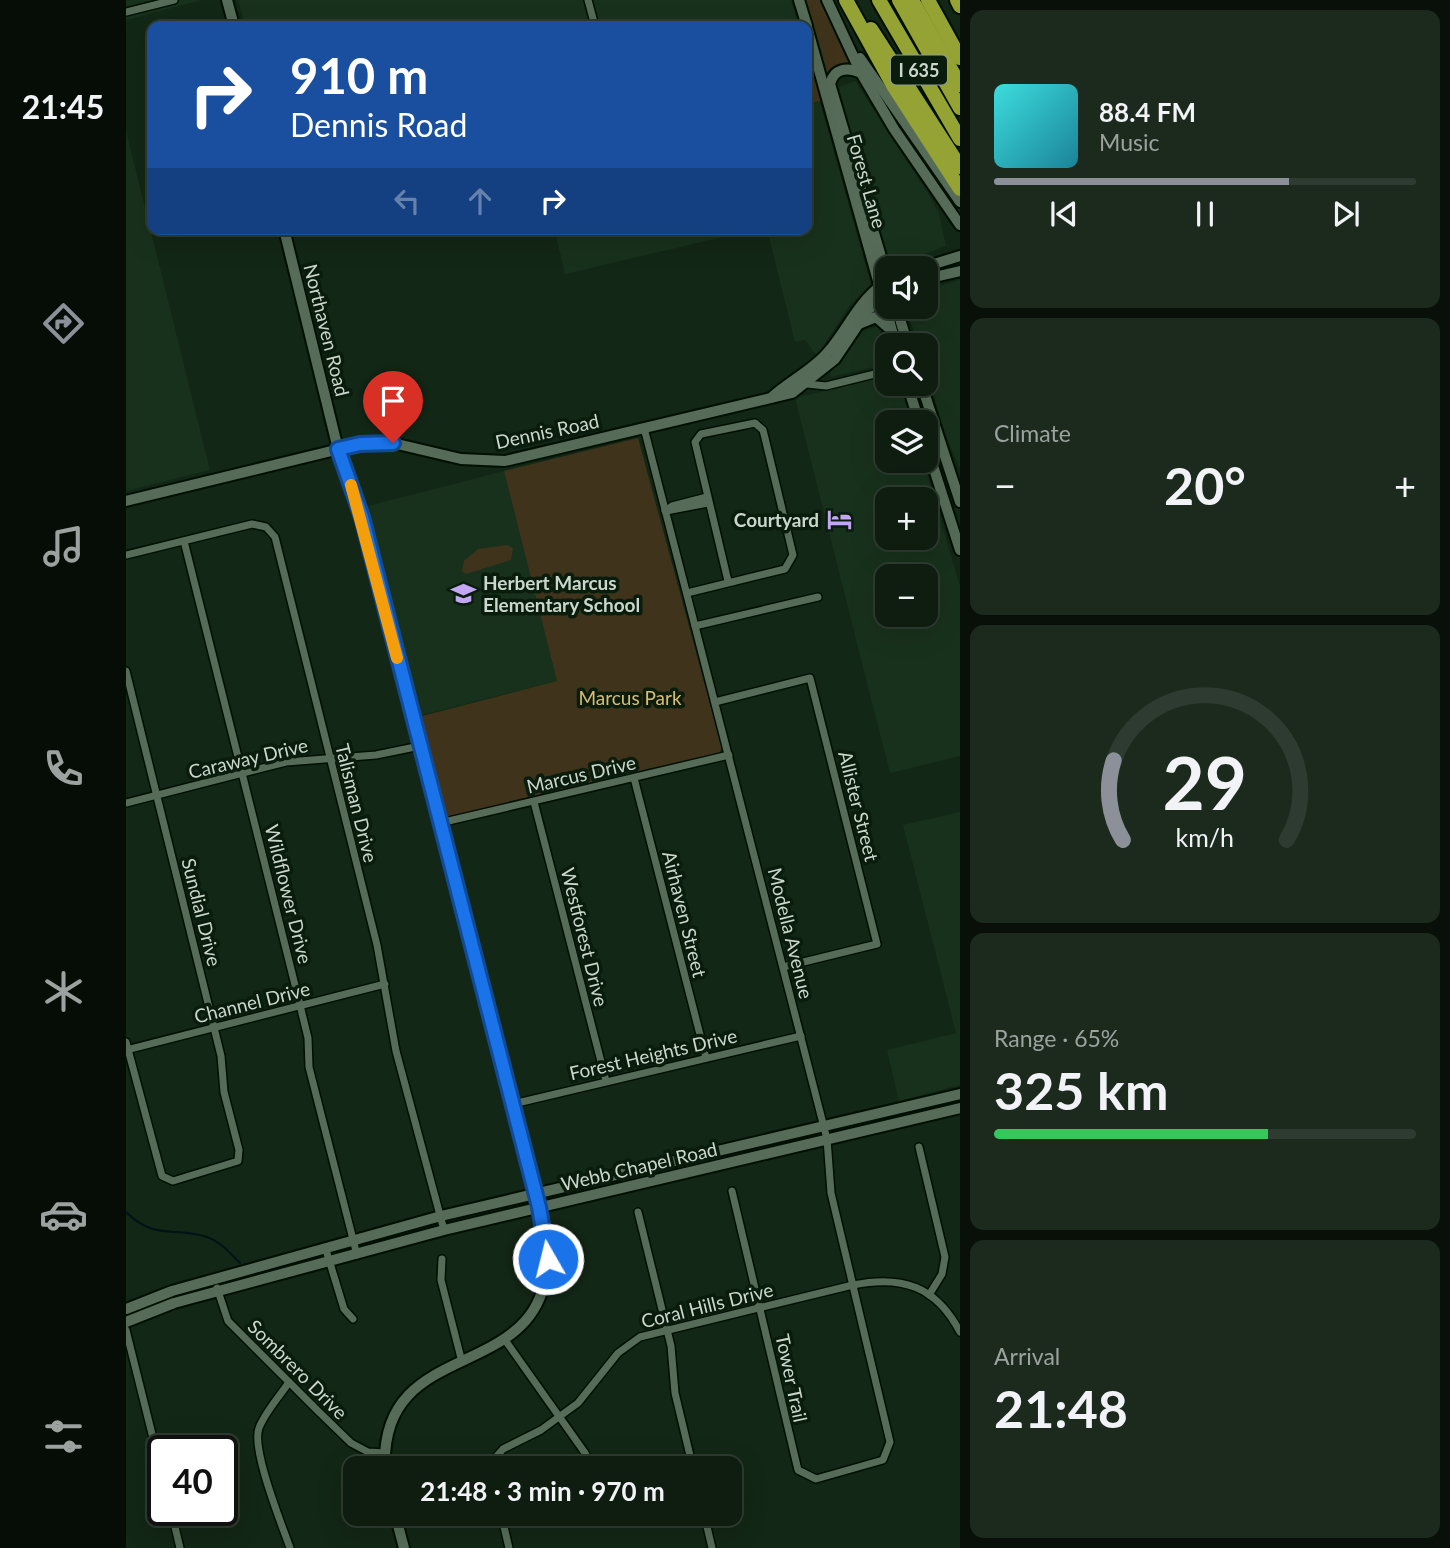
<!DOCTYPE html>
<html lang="en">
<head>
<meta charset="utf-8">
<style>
  :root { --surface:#0e1d10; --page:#1c2a1e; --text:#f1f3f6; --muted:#9ba29f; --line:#2e3b30; --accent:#8c9099 }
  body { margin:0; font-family:Lato,sans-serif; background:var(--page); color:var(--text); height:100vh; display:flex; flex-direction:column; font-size:26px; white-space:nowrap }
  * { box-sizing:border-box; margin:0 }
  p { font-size:23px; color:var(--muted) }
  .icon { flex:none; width:38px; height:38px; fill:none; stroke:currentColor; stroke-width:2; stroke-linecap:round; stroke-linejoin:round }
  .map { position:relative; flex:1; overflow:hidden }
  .details { display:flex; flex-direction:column; gap:10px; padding:10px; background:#081009; width:490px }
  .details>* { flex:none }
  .hud { position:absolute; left:21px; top:21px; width:665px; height:214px; border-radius:14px; box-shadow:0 7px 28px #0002,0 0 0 2px var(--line); background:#1a4fa0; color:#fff; overflow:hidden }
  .fabs { position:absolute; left:749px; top:256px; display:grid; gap:14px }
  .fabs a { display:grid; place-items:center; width:63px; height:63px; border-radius:14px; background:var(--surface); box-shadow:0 7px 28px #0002,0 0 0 2px var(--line); font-size:35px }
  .speed { position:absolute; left:21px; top:1435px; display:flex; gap:14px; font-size:35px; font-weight:700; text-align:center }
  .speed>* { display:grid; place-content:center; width:91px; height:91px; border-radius:50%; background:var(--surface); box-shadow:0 7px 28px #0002,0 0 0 2px var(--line); line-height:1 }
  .speed .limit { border:4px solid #111; border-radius:10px; background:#fff; color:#111 }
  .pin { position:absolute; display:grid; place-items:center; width:60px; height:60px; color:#fff; margin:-72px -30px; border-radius:50% 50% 50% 0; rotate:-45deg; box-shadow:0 0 7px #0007 }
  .pin .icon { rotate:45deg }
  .me { position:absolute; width:77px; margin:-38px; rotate:352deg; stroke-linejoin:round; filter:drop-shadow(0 0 5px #0008) }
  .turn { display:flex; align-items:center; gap:24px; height:147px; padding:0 28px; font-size:32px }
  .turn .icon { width:91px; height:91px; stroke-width:2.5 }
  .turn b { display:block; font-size:49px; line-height:60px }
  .lanes { display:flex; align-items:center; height:66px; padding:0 28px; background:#0003; justify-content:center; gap:35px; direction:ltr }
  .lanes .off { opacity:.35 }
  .big { font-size:52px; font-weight:700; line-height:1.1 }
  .details .widget { flex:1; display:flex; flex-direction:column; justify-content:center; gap:10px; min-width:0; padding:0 24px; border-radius:14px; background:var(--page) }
  .details .dial { align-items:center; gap:0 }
  .dial svg { height:182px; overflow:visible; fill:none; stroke:var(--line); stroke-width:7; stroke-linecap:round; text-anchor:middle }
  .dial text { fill:var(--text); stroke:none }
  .song { display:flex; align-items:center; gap:21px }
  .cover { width:84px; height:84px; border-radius:10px; background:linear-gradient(135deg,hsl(180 70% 55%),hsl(190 70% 35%)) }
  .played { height:7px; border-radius:4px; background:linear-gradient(90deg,var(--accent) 70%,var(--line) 70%) }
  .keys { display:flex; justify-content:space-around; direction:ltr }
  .heat { display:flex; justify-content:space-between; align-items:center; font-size:38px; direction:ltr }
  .charge { height:10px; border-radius:5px; background:linear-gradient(90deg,#34c759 65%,var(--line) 0) }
  .trip { position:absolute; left:217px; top:1456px; width:399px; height:70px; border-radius:14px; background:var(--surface); box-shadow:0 7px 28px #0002,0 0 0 2px var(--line); font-weight:700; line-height:70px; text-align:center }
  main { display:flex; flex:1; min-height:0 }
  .dock { display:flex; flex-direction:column; width:126px; justify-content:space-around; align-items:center; background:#060c06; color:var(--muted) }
  .dock .icon { width:49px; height:49px }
  .dock .active { color:var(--accent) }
  .dock b { font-size:32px; color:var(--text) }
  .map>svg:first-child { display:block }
  .built { fill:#18311c; fill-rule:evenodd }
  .green { fill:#3f341b }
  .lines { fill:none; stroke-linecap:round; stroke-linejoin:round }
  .stream { stroke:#011317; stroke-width:2 }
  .street-casing { stroke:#011003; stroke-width:10 }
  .secondary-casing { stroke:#011003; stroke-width:14 }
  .highway-casing { stroke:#011003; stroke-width:18 }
  .street { stroke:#566c58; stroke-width:7 }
  .secondary { stroke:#566c58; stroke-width:10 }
  .highway { stroke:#94a334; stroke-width:14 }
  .route-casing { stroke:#114b97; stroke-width:18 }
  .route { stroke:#1a73e8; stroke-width:12 }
  .slow { stroke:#f59e0b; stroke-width:12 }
  .labels { text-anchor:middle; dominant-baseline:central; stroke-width:7; stroke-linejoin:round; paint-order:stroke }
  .shield { fill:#0a1d0d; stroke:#919f93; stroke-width:2 }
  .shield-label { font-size:18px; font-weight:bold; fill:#cbd7cc }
  .street-label { font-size:19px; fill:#cbd7cc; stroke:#0a1d0d }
  .poi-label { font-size:19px; font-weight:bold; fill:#cbd7cc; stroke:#0a1d0d; text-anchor:end }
  .park-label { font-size:19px; fill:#dcbc74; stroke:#0a1d0d }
</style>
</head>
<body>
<main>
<nav class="dock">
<b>21:45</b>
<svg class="icon active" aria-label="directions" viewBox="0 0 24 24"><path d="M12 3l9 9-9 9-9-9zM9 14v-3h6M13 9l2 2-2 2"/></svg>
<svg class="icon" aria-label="music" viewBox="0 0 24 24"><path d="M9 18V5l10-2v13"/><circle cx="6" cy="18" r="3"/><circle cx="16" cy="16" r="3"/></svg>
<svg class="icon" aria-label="phone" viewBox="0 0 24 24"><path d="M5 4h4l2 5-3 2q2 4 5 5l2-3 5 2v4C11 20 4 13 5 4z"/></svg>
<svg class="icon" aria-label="climate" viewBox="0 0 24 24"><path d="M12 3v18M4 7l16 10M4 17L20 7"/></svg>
<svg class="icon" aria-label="car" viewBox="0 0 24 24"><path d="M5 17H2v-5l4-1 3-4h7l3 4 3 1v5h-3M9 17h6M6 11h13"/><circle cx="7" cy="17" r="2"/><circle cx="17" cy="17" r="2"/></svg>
<svg class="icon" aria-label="filters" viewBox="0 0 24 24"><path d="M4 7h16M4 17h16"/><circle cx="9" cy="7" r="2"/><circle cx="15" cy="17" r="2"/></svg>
</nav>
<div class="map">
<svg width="834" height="1548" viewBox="0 0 834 1548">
  <rect width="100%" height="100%" fill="#132716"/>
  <!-- built -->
  <g class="built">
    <path d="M0 0H76L0 20Z"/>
    <path d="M112 0H665L673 26H378L376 19 345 26H119Z"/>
    <path d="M681 55 745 285 723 306 691 356 679 340 669 342 641 229H681Z"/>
    <path d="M729 81 803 195 813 214 820 246 781 261 769 263 762 257 725 137 713 87Z"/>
    <path d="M0 131 84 470 0 491Z"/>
    <path d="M428 229H631L439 274Z"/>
    <path d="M834 280V469L819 434 800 371V345H792L783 316 786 306H800V290Z"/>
    <path d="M753 326 761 351V364L705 377 704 371 733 332Z"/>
    <path d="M761 376V383H774L786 422H761V460H797L834 586V756L764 773 669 398ZM761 499H800V537H761ZM761 576H800V614H761Z"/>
    <path d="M378 471 431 681 296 715 242 506Z"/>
    <path d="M834 812V1085L773 1101 761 1050 830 1033 777 825Z"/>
  </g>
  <!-- green -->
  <g class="green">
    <path d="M675 0H696L726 65 701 80Z"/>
    <path d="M681 49 696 101 688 102C680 85 681 67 681 49Z"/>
    <path d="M512 438 596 748 592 754 322 818 296 716 431 681 378 471Z"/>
    <path d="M381 545 387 548 385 560 340 574 336 571 338 561 352 549Z"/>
  </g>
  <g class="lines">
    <!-- stream -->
    <path class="stream" d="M0 1212C29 1240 45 1227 78 1236 93 1240 104 1253 114 1263"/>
    <defs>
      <g id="street">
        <path d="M462 0 469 26"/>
        <path d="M0 12 48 0"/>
        <path d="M681 384 700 386 761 371"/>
        <path d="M518 428 701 1139 705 1193 764 1442 757 1460 690 1479 672 1470 606 1191"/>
        <path d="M539 511 546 506 581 497"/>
        <path d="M540 511 582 503"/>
        <path d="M58 541 172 997 182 1038 183 1067 231 1255"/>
        <path d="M0 555 126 524 140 527 149 537 251 945 270 1051 318 1230"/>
        <path d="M561 593 659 569 667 555 639 438 637 430 629 423 575 434 569 442 602 581"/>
        <path d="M569 626 692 597"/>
        <path d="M0 671 95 1056 98 1092 113 1150 112 1161 47 1181 36 1176 0 1042"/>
        <path d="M589 702 684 678 751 944 657 967"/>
        <path d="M508 778 580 1058"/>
        <path d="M408 802 480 1081"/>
        <path d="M0 803 160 762 250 755 294 746"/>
        <path d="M314 823 603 755"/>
        <path d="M0 1050 259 984"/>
        <path d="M387 1104 675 1036"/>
        <path d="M793 1147 819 1257 816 1274 803 1295"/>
        <path d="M512 1212 545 1346 549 1393 567 1468"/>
        <path d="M200 1250 218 1309 227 1319"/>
        <path d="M316 1259 315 1280 336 1362"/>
        <path d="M91 1288 102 1321 192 1411 225 1443 242 1452 259 1453"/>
        <path d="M0 1330 37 1478"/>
        <path d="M379 1340 459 1453 466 1468"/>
        <path d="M163 1382C154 1396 139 1412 133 1428 125 1449 156 1525 164 1548"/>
        <path d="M366 1468 369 1458 377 1449 415 1430 452 1403 492 1353 514 1337 727 1285C776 1275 810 1286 834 1332"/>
        <path d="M45 1510 54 1548"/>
        <path d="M375 1514 383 1548"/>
        <path d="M578 1514 586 1548"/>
      </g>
      <g id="secondary">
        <path d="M101 0 108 26"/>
        <path d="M673 0 681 26"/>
        <path d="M701 0 735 73 768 129 834 225"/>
        <path d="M681 27 770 345"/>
        <path d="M734 58 834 202"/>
        <path d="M735 73C721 67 708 68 704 84L761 277"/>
        <path d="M158 229 212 449 235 517 421 1239C434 1393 253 1326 259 1468"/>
        <path d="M795 268 834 256"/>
        <path d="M800 279 834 271"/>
        <path d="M770 306 782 345"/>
        <path d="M735 323 750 317 765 330"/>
        <path d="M781 383 793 422"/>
        <path d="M795 383 834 502"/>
        <path d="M647 396C665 380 687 370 702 352 722 329 731 303 757 284"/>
        <path d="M800 444 834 550"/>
        <path d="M0 501 234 444 267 443 335 459 379 461 666 393 709 359 742 310 761 294"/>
        <path d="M0 1309 46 1291 315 1216 834 1094"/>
        <path d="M0 1322 48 1303 318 1230 834 1108"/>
        <path d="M269 1514 278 1548"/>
      </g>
      <g id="highway">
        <path d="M720 0 768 87 834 189"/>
        <path d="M753 0 834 139"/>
        <path d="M773 0 834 108"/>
        <path d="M786 0 834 85"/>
        <path d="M802 0 834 58"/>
        <path d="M831 0 834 6"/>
        <path d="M745 29 834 167"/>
      </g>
    </defs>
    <!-- street casing -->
    <use href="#street" class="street-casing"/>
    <!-- secondary casing -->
    <use href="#secondary" class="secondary-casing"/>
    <!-- highway casing -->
    <use href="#highway" class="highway-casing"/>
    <!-- street -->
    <use href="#street" class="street"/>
    <!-- secondary -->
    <use href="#secondary" class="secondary"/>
    <!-- highway -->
    <use href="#highway" class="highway"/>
  </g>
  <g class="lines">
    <defs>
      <path id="route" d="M267 443 234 444 212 449 236 517 413 1207 422 1259"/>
    </defs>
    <!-- route casing -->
    <use href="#route" class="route-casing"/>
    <!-- route -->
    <use href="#route" class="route"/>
    <!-- slow -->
    <path class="slow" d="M225 485 271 658"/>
  </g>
  <!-- icons -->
  <defs>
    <symbol id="hotel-bare" viewBox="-9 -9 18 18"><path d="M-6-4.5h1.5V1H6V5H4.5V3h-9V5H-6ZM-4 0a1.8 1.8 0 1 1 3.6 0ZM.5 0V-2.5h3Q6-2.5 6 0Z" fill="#c3a7f2" stroke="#0a1d0d" stroke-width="2.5" paint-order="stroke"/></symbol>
    <symbol id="school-bare" viewBox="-9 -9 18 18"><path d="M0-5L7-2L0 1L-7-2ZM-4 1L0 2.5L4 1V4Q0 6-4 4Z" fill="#c3a7f2" stroke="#0a1d0d" stroke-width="2.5" paint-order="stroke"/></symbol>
  </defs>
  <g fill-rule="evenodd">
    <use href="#hotel-bare" x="696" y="502" width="35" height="35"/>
    <use href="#school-bare" x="320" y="576" width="35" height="35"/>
  </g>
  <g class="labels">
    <!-- shield labels -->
    <rect class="shield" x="765" y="55.5" width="56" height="29" rx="5"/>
    <g class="shield-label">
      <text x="793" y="70">I 635</text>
    </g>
    <!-- street labels -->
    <g class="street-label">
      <text transform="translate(741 181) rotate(74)">Forest Lane</text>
      <text transform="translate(201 330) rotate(76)">Northaven Road</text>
      <text transform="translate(421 431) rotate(-12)">Dennis Road</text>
      <text transform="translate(122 758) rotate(-13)">Caraway Drive</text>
      <text transform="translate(455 774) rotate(-13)">Marcus Drive</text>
      <text transform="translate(231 803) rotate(76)">Talisman Drive</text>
      <text transform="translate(733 806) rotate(76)">Allister Street</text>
      <text transform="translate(163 894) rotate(76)">Wildflower Drive</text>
      <text transform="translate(76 912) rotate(76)">Sundial Drive</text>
      <text transform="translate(559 914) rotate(76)">Airhaven Street</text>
      <text transform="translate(665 933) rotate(76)">Modella Avenue</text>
      <text transform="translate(459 937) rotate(76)">Westforest Drive</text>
      <text transform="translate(126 1002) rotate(-14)">Channel Drive</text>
      <text transform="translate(527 1054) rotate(-13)">Forest Heights Drive</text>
      <text transform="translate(513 1166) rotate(-13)">Webb Chapel Road</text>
      <text transform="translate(581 1305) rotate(-14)">Coral Hills Drive</text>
      <text transform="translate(172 1369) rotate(45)">Sombrero Drive</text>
      <text transform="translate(666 1378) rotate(78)">Tower Trail</text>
    </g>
    <!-- poi labels -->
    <g class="poi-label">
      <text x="693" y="519">Courtyard</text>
      <text x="357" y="582" text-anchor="start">Herbert Marcus<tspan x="357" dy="22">Elementary School</tspan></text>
    </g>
    <!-- park labels -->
    <g class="park-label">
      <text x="504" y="697">Marcus Park</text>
    </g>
  </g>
</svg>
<div class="fabs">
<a><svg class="icon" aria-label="sound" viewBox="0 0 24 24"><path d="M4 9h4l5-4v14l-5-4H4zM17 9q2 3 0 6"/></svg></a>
<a><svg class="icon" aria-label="search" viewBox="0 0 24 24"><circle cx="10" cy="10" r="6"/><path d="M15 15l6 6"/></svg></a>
<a><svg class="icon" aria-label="layers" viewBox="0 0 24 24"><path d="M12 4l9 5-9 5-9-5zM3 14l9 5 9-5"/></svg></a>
<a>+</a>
<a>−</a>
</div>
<div class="speed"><div class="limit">40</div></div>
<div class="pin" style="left:267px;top:443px;background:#d93025"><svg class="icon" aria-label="arrive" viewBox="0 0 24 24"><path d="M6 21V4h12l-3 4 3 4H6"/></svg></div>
<svg class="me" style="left:422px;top:1259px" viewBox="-20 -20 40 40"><circle r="17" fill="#1a73e8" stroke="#fff" stroke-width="3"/><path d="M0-11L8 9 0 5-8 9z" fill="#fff"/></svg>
<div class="trip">21:48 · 3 min · 970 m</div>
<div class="hud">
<div class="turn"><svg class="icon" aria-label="right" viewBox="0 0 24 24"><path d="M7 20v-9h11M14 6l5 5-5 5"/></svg><div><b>910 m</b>Dennis Road</div></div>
<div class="lanes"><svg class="icon off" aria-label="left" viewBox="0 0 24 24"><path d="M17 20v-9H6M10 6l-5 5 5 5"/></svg><svg class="icon off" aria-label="ahead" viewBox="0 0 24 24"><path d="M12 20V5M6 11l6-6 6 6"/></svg><svg class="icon" aria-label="right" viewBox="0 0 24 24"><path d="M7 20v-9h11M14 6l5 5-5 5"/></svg></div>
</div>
</div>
<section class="details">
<div class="widget">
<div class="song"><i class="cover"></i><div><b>88.4 FM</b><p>Music</p></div></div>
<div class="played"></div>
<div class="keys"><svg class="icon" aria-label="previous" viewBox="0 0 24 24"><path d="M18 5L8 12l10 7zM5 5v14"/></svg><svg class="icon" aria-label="pause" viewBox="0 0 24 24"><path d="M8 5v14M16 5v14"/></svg><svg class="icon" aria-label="next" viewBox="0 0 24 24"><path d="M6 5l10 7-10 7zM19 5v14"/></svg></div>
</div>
<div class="widget"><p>Climate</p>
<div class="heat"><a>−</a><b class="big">20°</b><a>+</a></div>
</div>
<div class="widget dial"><svg viewBox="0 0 100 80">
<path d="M14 69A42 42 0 1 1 86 69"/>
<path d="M14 69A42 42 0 0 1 10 34" stroke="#8c9099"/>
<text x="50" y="56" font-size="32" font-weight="700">29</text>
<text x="50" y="72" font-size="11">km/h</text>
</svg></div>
<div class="widget"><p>Range · 65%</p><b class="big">325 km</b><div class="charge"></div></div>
<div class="widget"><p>Arrival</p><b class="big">21:48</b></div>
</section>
</main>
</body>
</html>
